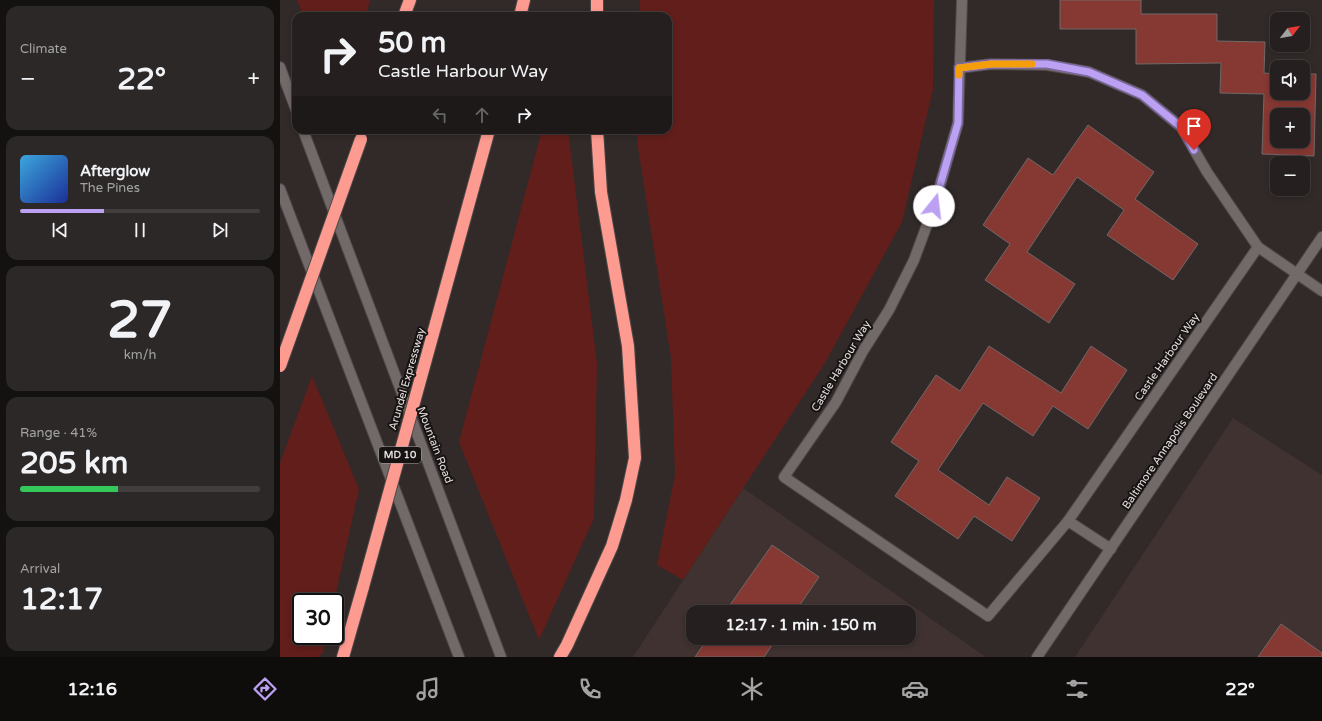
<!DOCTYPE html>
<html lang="en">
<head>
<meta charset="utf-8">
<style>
  :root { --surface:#25201f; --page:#2d2828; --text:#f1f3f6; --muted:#a3a3a4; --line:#423e3d; --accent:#bca0f2 }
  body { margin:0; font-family:"Varela Round",sans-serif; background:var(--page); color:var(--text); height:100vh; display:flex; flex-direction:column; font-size:15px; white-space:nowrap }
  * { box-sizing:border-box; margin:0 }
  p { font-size:13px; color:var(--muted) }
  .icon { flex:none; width:22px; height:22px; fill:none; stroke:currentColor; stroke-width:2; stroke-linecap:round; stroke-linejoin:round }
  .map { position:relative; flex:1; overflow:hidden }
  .panel { display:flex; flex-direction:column; gap:6px; padding:6px; background:#141211; width:280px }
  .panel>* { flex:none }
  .guide { position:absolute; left:12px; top:12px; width:380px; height:122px; border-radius:12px; box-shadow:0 2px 6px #0003,0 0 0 1px var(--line); background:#25201f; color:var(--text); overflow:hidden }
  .needle { width:26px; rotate:59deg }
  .tools { position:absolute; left:990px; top:12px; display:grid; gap:8px }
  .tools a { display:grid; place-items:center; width:40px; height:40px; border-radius:8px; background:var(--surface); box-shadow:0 2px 6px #0003,0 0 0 1px var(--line); font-size:20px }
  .speed { position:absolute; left:12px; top:593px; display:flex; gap:8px; font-size:20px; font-weight:700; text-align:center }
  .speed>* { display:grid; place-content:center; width:52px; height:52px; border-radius:50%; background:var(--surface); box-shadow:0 2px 6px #0003,0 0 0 1px var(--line); line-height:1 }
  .speed .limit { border:2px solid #111; border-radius:6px; background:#fff; color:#111 }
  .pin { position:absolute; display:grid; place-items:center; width:34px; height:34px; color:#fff; margin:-41px -17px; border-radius:50% 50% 50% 0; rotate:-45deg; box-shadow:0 0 4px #0007 }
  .pin .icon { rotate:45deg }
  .me { position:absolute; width:44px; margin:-22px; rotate:16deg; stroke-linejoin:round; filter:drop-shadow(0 0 3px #0008) }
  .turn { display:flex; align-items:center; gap:14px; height:84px; padding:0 20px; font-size:18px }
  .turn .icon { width:52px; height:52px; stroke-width:2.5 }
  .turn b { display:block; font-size:28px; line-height:34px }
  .lanes { display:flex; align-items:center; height:38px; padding:0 20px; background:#0003; justify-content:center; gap:20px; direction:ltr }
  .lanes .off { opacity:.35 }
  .big { font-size:30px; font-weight:800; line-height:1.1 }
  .panel .tile { flex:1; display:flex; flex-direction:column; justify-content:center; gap:6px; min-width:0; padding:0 14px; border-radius:12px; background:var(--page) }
  .panel .dial { align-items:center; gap:0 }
  .dial b { font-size:52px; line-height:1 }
  .song { display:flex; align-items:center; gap:12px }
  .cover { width:48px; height:48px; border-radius:6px; background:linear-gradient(135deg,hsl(200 70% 55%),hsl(230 70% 35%)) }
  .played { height:4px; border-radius:2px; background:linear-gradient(90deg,var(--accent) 35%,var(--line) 35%) }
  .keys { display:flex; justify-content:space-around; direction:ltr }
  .heat { display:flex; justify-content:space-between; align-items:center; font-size:22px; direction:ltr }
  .charge { height:6px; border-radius:3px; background:linear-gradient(90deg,#34c759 41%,var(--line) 0) }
  .trip { position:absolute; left:406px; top:605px; width:230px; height:40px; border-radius:12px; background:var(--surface); box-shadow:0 2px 6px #0003,0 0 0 1px var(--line); font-weight:800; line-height:40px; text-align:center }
  .tab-bar { display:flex; height:64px; justify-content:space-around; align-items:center; background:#0f0d0c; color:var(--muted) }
  .tab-bar .icon { width:28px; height:28px }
  .tab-bar .selected { color:var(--accent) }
  .tab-bar b { font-size:18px; color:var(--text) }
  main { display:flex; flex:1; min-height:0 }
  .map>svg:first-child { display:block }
  .built { fill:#3f3230; fill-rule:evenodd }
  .green { fill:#621e1b }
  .building { fill:#863833; stroke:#716968; fill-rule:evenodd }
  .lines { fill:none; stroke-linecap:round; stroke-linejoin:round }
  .minor-casing { stroke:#4e4847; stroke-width:12 }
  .secondary-casing { stroke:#4e4847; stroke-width:12 }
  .motorway-casing { stroke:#4e4847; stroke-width:14 }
  .minor { stroke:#726a69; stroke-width:10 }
  .secondary { stroke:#726a69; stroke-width:10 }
  .motorway { stroke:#fe9b91; stroke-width:12 }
  .motorway-bridge-casing { stroke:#4e4847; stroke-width:14; stroke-linecap:butt }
  .motorway-bridge { stroke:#fe9b91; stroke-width:12 }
  .route-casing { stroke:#7a689d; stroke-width:10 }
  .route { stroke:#bca0f2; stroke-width:7 }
  .slow { stroke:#f59e0b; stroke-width:7 }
  .labels { text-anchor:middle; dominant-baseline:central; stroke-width:4; stroke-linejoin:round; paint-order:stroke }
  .shield { fill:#171313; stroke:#a7a2a2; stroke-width:1 }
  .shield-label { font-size:10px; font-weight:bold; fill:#e5e0df }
  .street-label { font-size:11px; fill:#e5e0df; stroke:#171313 }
</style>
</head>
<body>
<main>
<section class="panel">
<div class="tile"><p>Climate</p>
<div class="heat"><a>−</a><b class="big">22°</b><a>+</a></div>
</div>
<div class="tile">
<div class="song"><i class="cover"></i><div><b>Afterglow</b><p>The Pines</p></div></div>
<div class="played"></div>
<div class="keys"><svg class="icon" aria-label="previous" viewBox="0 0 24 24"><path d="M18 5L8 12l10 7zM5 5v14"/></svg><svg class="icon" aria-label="pause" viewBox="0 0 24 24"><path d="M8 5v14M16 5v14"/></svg><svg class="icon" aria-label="next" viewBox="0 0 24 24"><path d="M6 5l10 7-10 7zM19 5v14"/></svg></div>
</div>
<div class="tile dial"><b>27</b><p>km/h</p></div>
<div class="tile"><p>Range · 41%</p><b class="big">205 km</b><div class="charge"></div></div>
<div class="tile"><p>Arrival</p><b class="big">12:17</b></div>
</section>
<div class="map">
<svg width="1042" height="657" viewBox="0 0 1042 657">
  <rect width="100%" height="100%" fill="#312a29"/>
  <!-- built -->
  <g class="built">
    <path d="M953 418 1042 475V657H795Z"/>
    <path d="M463 488 706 657H353ZM413 612H629V638H413Z"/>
  </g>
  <!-- green -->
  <g class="green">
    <path d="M17 0H90L86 16H23Z"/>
    <path d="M360 0H654L653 89 622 222 545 363 403 580 377 565 395 475 391 358 357 141V130H388V16H359Z"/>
    <path d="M262 130H288L317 363 314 518 259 640 179 442Z"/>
    <path d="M32 376 79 489 54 602H21V636H47L43 652 39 657H0V463Z"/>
  </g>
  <!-- building -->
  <g class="building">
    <path d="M780 0H861V14H937V41L985 42 984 73 997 74V93H1023V74H1036L1034 156 982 154 984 94 940 93 941 63 856 64V29H780ZM997 115H1023V141H997Z"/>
    <path d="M808 125 874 172 855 199 918 244 893 280 827 235 844 210 797 177 747 252 795 284 769 323 705 280 730 244 703 225 748 158 773 175Z"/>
    <path d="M709 346 781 393 811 346 847 370 808 429 773 406 753 436 703 403 658 470 709 505 727 477 760 498 732 541 694 516 678 539 615 496 639 461 611 442 656 375 680 391Z"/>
    <path d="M492 545 539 577 515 612H445Z"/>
    <path d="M1001 624 1042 653V657H978Z"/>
    <path d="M428 638H497L484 657H415Z"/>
  </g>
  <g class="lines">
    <defs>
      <g id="minor">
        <path d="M682 0 678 123 654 206 634 260 609 310 583 351 556 402 504 477 708 616 788 521 978 247"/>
        <path d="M679 68 711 64 767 65 809 72 862 95 901 127 927 172 978 247 1042 291"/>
        <path d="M788 521 831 549"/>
      </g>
      <g id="secondary">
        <path d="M0 67 16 110"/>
        <path d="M23 130 221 657"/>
        <path d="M0 189 179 657"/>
        <path d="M757 657 1042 237"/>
      </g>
      <g id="motorway">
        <path d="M124 16 130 0"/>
        <path d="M240 16 244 0"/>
        <path d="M317 16V0"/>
        <path d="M156 323 209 130"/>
        <path d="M63 657 83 587"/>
        <path d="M280 657 287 645 332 546 346 500 355 458 348 346 321 192 317 130"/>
      </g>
    </defs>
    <!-- minor casing -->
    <use href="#minor" class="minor-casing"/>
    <!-- secondary casing -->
    <use href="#secondary" class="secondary-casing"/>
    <!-- motorway casing -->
    <use href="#motorway" class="motorway-casing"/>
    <!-- minor -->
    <use href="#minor" class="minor"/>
    <!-- secondary -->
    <use href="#secondary" class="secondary"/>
    <!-- motorway -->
    <use href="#motorway" class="motorway"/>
    <defs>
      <g id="motorway-bridge">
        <path d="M0 366 81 139"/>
        <path d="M83 587 156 323"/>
      </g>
    </defs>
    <!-- motorway-bridge casing -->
    <use href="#motorway-bridge" class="motorway-bridge-casing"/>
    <!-- motorway-bridge -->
    <use href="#motorway-bridge" class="motorway-bridge"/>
  </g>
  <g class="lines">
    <defs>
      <path id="route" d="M654 206 678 123 679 68 711 64H767L809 72 862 95 901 127 914 150"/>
    </defs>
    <!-- route casing -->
    <use href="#route" class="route-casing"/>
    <!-- route -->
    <use href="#route" class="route"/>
    <!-- slow -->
    <path class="slow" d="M679 75V68L711 64H752"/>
  </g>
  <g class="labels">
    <!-- shield labels -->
    <rect class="shield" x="99" y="447" width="42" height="16" rx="3"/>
    <g class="shield-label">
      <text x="120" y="455">MD 10</text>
    </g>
    <!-- street labels -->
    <g class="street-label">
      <text transform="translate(887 357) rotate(-55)">Castle Harbour Way</text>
      <text transform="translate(561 366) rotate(-59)">Castle Harbour Way</text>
      <text transform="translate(127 379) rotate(-74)">Arundel Expressway</text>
      <text transform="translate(890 441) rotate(-56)">Baltimore Annapolis Boulevard</text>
      <text transform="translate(155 445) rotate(69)">Mountain Road</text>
    </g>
  </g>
</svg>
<div class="tools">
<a><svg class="needle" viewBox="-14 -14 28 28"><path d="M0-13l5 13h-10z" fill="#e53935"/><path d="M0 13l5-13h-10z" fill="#a3a3a4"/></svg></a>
<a><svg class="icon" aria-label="sound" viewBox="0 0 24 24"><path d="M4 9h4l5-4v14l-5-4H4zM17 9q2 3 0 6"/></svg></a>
<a>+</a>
<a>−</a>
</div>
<div class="speed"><div class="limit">30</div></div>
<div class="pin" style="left:914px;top:150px;background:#d93025"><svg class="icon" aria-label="arrive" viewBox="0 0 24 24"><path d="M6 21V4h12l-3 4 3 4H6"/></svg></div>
<svg class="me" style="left:654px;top:206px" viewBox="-20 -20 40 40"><circle r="19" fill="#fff"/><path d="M0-13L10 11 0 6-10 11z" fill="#bca0f2"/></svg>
<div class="trip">12:17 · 1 min · 150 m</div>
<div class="guide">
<div class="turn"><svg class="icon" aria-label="right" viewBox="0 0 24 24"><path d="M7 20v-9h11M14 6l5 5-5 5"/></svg><div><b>50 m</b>Castle Harbour Way</div></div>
<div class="lanes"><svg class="icon off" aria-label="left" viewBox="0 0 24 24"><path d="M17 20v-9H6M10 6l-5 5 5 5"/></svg><svg class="icon off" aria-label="ahead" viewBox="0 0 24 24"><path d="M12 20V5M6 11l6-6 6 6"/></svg><svg class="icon" aria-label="right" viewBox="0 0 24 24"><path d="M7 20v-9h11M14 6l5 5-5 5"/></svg></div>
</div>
</div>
</main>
<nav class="tab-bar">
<b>12:16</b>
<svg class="icon selected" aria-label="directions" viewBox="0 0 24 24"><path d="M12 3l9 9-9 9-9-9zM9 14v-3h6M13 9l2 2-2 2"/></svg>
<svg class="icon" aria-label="music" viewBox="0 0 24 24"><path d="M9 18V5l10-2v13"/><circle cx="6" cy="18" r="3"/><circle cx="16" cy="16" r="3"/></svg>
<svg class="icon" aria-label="phone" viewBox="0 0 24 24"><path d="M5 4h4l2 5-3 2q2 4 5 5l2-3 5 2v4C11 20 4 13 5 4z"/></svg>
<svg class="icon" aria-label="climate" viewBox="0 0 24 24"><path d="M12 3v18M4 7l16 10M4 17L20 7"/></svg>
<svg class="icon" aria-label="car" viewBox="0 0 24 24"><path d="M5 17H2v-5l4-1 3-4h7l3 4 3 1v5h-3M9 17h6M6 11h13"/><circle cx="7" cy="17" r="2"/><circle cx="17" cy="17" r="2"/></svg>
<svg class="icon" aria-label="filters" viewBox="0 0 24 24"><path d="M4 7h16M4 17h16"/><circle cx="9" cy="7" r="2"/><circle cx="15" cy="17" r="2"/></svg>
<b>22°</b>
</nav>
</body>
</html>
